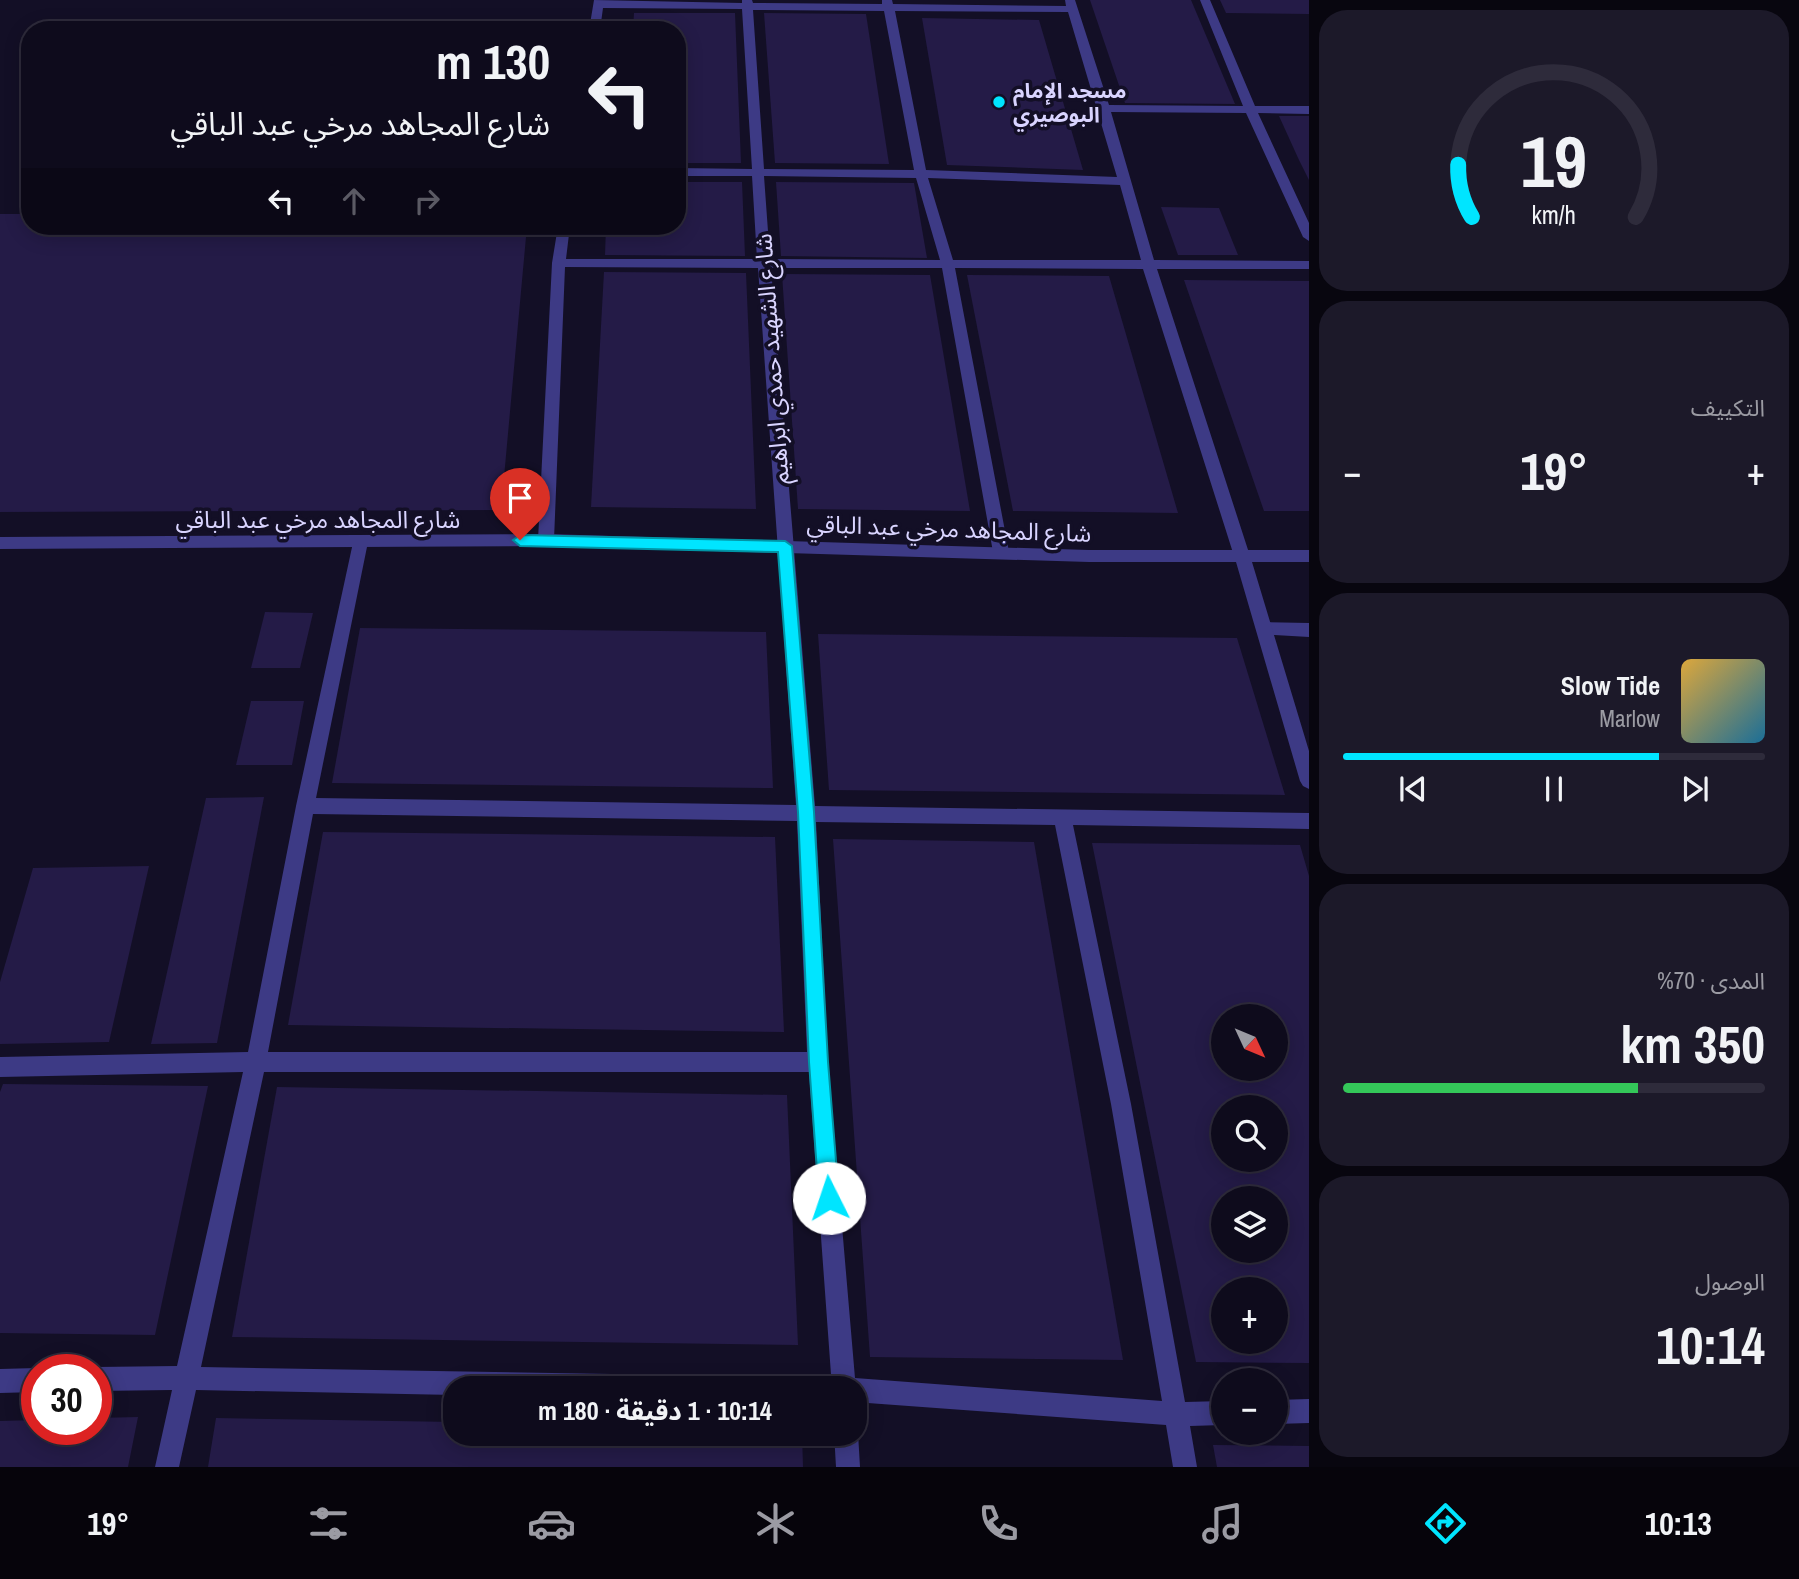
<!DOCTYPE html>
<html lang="ar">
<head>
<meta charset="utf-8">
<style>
  :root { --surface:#0e0b1c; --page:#1c1929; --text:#f1f3f6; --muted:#9b9ba3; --line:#2e2b3b; --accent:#00e5ff }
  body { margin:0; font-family:"Archivo Narrow","Noto Sans Arabic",sans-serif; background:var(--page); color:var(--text); direction:rtl; height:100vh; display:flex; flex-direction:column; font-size:26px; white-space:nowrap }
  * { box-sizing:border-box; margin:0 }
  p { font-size:23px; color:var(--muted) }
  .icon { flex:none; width:38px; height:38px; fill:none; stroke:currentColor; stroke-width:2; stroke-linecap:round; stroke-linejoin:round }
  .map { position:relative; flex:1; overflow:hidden; direction:ltr }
  .panel { display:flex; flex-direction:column; gap:10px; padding:10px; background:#08060f; width:490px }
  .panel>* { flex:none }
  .banner { position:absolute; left:21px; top:21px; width:665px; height:214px; border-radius:28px; box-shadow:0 4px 18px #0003,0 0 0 2px var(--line); direction:rtl; background:#0e0b1c; color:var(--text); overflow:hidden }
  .needle { width:46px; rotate:134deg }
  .fabs { position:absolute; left:1211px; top:1004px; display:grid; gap:14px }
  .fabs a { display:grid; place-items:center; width:77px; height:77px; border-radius:50%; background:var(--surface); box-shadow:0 4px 18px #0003,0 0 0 2px var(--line); font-size:35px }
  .speed { position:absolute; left:21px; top:1354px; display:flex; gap:14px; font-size:35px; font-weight:700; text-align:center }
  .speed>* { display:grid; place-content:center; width:91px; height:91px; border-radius:50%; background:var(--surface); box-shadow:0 4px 18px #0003,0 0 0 2px var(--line); line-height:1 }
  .speed .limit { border:10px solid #d22; background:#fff; color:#111 }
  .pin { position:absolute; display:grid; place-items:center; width:60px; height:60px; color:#fff; margin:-72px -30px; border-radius:50% 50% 50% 0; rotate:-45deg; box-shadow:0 0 7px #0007 }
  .pin .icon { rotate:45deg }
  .me { position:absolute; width:77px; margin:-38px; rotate:356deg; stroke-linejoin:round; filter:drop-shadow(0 0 5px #0008) }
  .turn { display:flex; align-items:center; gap:24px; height:147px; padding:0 21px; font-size:32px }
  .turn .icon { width:91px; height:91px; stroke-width:2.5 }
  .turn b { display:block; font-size:49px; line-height:60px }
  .lanes { display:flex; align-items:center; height:66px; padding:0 21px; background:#0003; justify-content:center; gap:35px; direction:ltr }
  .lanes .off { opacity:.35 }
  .big { font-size:52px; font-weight:700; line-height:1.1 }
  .panel .widget { flex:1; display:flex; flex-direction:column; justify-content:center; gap:10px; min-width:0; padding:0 24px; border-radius:28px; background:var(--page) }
  .panel .dial { align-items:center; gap:0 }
  .dial svg { height:182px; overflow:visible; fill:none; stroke:var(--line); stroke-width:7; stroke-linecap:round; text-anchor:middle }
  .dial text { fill:var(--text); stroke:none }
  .song { display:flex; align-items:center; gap:21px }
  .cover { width:84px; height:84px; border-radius:10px; background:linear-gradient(135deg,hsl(40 70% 55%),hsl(200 70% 35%)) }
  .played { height:7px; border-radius:4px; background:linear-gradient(90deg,var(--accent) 75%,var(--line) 75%) }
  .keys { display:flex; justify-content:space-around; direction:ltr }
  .heat { display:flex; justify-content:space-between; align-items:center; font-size:38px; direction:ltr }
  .charge { height:10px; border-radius:5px; background:linear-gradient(90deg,#34c759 70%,var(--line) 0) }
  .trip { position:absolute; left:443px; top:1376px; width:424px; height:70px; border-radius:28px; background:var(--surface); box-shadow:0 4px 18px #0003,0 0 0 2px var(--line); font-weight:700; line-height:70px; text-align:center; direction:rtl }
  .tab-bar { display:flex; height:112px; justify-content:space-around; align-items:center; background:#06040b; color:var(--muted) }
  .tab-bar .icon { width:49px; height:49px }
  .tab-bar .current { color:var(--accent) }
  .tab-bar b { font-size:32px; color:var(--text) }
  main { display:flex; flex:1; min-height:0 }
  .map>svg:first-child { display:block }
  .building { fill:#241b47; fill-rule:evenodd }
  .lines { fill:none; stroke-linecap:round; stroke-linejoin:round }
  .minor { fill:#3d3a85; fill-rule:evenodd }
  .tertiary { fill:#3d3a85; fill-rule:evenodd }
  .route { fill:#00e5ff; stroke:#0095a6; stroke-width:2 }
  .poi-dot { fill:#00e5ff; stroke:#130f26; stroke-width:2.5 }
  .labels { text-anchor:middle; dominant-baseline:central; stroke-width:7; stroke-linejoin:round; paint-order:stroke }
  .far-poi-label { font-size:21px; font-weight:bold; fill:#d9d4ff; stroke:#130f26; text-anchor:start }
  .street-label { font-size:24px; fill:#d9d4ff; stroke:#130f26 }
</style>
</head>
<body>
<main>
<section class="panel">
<div class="widget dial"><svg viewBox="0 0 100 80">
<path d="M14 69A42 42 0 1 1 86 69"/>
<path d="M14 69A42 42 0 0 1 8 46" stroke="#00e5ff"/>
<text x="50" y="56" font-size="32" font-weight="700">19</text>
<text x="50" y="72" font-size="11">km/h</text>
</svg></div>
<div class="widget"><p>التكييف</p>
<div class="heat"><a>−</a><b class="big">19°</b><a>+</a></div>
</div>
<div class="widget">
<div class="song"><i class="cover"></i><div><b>Slow Tide</b><p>Marlow</p></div></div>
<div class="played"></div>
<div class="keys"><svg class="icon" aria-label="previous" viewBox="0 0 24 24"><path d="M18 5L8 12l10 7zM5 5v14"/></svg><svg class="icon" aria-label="pause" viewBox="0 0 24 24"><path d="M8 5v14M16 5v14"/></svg><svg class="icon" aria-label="next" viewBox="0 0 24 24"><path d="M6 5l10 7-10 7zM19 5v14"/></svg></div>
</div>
<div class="widget"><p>المدى · 70%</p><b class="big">350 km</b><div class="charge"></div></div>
<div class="widget"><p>الوصول</p><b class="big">10:14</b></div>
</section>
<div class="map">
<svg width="1309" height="1467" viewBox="0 0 1309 1467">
  <rect width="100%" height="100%" fill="#130f26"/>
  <!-- building -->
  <g class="building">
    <path d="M1090 0H1191L1235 104 1125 103Z"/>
    <path d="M1220 0H1309V14L1226 13Z"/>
    <path d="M634 13H735L741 163H677V30H633Z"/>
    <path d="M764 13 866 14 889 164 775 163Z"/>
    <path d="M922 18 1039 20 1083 170 947 165Z"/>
    <path d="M1279 116H1309V180L1299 160Z"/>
    <path d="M677 182H742L745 256 605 255 606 226H677Z"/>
    <path d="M776 182 914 183 927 258 781 256Z"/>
    <path d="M1161 207 1219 208 1238 255H1178Z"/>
    <path d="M0 214H30V226H527L501 510 0 512Z"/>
    <path d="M604 272 746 273 756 509 591 507Z"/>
    <path d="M782 274 930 275 970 511 798 509Z"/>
    <path d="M967 275 1109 276 1178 513 1013 511Z"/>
    <path d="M1184 280 1309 281V511H1264Z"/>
    <path d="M265 612 313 613 300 668H251Z"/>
    <path d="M360 628 766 632 773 788 332 783Z"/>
    <path d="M818 634 1237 638 1285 795 829 790Z"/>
    <path d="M251 701H304L292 765H236Z"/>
    <path d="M264 797 217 1043 151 1044 206 798Z"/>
    <path d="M323 832 775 837 784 1032 288 1025Z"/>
    <path d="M833 839 1034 842 1123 1360 870 1357Z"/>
    <path d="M1092 843 1300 845 1309 876V1363L1196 1362ZM1223 1017H1276V1069H1223ZM1223 1108H1276V1160H1223ZM1223 1199H1276V1251H1223ZM1223 1290H1276V1342H1223Z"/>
    <path d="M149 866 109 1042 0 1044V982L33 868Z"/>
    <path d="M3 1084 208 1086 155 1335 0 1333V1092Z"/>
    <path d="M277 1087 787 1095 798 1345 232 1337Z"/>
    <path d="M138 1417 128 1467H0V1421L37 1420V1430H96V1418Z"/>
    <path d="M216 1418 455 1422V1433H802L803 1467H208Z"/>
    <path d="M1213 1445 1309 1446V1467H1217Z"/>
  </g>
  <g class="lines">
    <!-- minor -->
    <g class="minor">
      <path d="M594 0 742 3V0H752L753 3 882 4V0H892L893 4 1066 6 1065 0H1075L1109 105 1243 106 1200 0H1210L1255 106H1309V114L1258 113 1309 223V241L1303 237 1246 113 1111 112 1154 260 1309 261V269H1157L1250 556 1242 562 1234 556 1143 269 955 268 1009 552 1001 558 993 552 942 268H771L815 806 1309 813V829L1073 825 1131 1104 1185 1402 1223 1401V1425L1190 1426 1197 1467H1173L1166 1425 854 1402V1388H832L809 1072H264L201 1367 730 1376 738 1380 742 1388H455V1395L196 1390 179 1467H155L172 1390 96 1391V1370H89L96 1367 177 1366 243 1072 0 1077V1057L248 1052 296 806 354 538 360 536 368 542 316 798 796 805 758 268 565 267 554 540 546 546 538 540 552 263 558 226H570L566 259H757L752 176H677V168L752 169 742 9 603 8 600 30H589ZM753 10 884 11 914 170 764 169ZM895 11 1068 12 1117 177 926 170ZM764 176 916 178 940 260 770 259ZM928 178 1120 185 1141 260H953ZM313 814 797 821 807 1052H268ZM816 822 1055 825 1111 1104 1162 1401 855 1378 828 1062Z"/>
      <path d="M1264 622 1309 623V637L1258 634 1256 629 1258 624Z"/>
      <path d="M37 1368 42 1370H37V1392L0 1393V1369Z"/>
      <path d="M1309 1399V1423L1276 1424V1400Z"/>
      <path d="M854 1424 858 1433 860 1467H836L834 1433H854Z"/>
    </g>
    <!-- tertiary -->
    <path class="tertiary" d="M546 534 1089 550H1309V562H1252L1309 751V789L1303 786 1300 781 1236 562H1089L546 546 0 549V537Z"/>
  </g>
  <!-- route -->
  <path class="route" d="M520 535 785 541 792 546 814 812 828 1062 839 1198 836 1205 829 1208 822 1205 819 1198 809 1062 798 812 778 552 520 546 513 540Z"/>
  <!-- markers -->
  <circle class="poi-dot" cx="999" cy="102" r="7"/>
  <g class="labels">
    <!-- far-poi labels -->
    <g class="far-poi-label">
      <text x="1013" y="90">مسجد الإمام<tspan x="1013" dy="24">البوصيري</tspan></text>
    </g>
    <!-- street labels -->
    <g class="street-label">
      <text transform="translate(771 359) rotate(-94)">شارع الشهيد حمدي ابراهيم</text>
      <text x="318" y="519">شارع المجاهد مرخي عبد الباقي</text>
      <text transform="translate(949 528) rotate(2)">شارع المجاهد مرخي عبد الباقي</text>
    </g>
  </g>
</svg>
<div class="fabs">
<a><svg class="needle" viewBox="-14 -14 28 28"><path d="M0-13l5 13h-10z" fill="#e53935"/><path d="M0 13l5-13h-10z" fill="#9b9ba3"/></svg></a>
<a><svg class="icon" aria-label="search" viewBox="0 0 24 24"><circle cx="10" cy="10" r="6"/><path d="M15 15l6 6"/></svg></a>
<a><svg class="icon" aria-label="layers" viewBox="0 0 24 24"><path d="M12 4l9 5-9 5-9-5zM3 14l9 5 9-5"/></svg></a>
<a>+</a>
<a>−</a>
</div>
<div class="speed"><div class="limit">30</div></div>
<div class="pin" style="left:520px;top:540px;background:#d93025"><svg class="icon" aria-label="arrive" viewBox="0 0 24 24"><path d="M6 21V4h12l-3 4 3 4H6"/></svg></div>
<svg class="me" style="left:829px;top:1198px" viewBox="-20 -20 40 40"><circle r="19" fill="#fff"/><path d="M0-13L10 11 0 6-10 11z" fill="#00e5ff"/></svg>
<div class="trip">10:14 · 1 دقيقة · 180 m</div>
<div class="banner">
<div class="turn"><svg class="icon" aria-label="left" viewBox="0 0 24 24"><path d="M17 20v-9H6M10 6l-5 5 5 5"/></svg><div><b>130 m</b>شارع المجاهد مرخي عبد الباقي</div></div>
<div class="lanes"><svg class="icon" aria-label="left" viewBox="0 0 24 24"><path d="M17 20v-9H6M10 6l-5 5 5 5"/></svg><svg class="icon off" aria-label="ahead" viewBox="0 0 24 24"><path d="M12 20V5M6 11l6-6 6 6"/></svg><svg class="icon off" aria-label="right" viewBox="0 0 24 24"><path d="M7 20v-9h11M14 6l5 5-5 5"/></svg></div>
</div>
</div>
</main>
<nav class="tab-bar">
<b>10:13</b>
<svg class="icon current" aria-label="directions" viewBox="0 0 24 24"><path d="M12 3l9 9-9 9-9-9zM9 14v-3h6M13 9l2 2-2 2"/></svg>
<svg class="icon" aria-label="music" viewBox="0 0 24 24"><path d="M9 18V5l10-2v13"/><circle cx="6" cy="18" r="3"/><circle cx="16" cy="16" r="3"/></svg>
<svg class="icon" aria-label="phone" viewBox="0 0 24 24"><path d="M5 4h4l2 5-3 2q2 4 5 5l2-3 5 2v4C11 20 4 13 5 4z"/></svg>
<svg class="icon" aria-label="climate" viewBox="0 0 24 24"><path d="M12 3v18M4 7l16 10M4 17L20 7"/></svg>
<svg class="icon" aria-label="car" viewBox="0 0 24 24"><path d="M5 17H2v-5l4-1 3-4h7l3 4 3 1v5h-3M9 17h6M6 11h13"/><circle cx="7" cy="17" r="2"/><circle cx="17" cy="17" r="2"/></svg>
<svg class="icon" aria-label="filters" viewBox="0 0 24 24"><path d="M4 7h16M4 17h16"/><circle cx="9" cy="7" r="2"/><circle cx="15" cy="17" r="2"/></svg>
<b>19°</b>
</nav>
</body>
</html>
